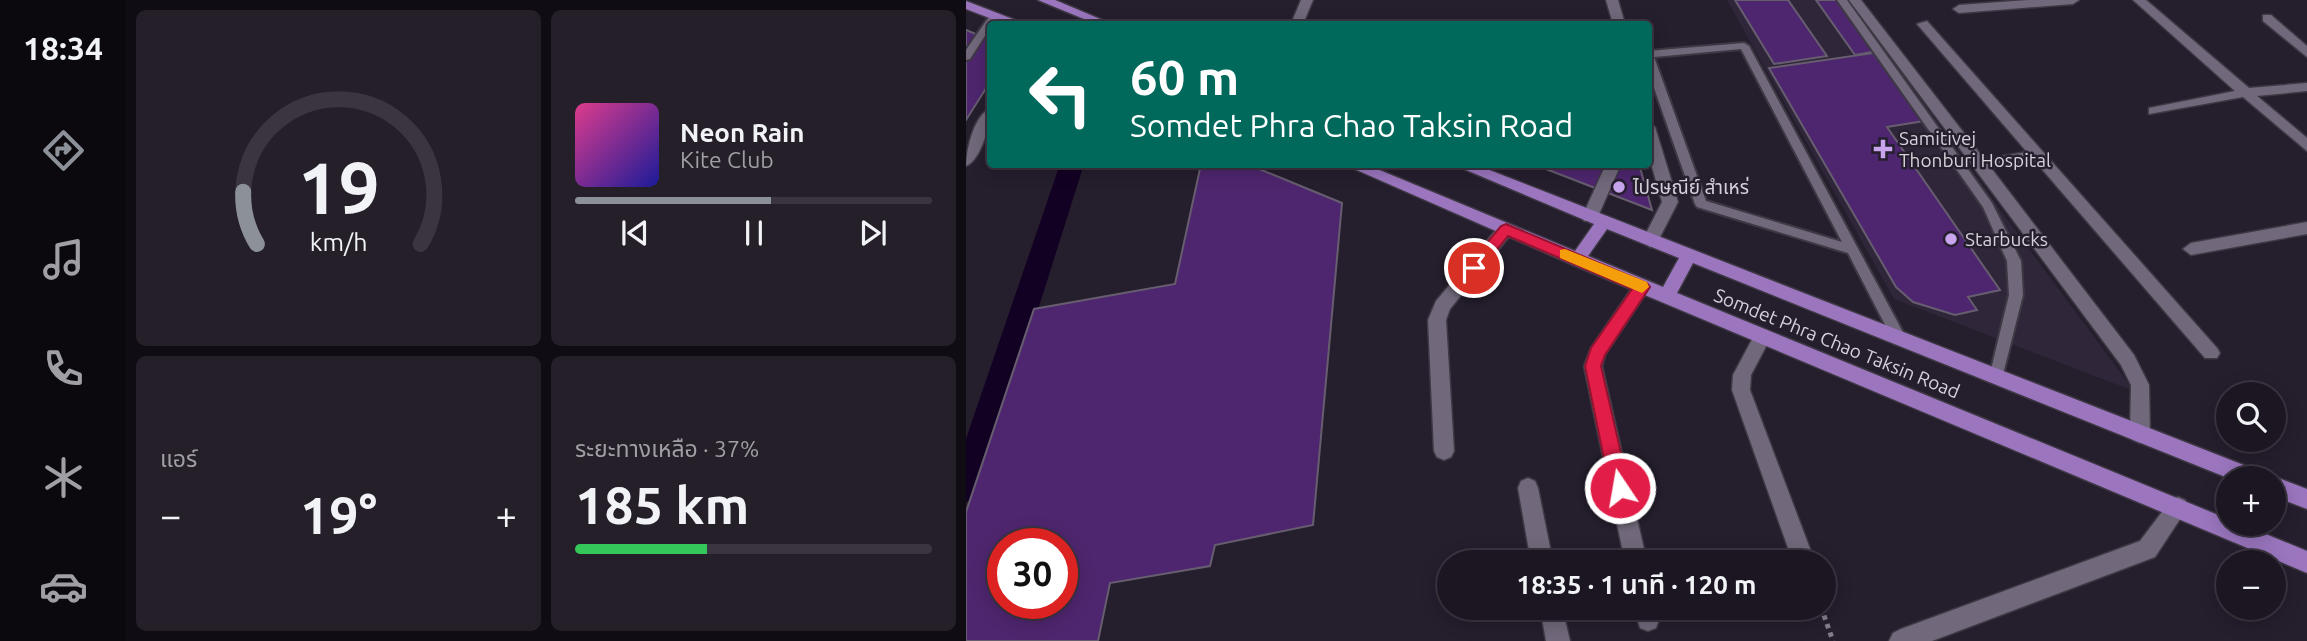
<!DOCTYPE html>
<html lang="th">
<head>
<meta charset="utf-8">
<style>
  :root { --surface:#1c1622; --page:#251f2a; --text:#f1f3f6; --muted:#a09fa5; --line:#3a3540; --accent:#8c9099 }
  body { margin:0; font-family:Ubuntu,"Noto Sans Thai",sans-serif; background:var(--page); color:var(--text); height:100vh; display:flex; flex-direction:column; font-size:26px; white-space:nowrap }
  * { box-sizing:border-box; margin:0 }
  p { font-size:23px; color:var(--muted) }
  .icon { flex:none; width:38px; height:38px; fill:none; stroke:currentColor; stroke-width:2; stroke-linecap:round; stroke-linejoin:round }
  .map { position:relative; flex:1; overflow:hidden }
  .drawer { display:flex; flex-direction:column; gap:10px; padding:10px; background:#0f0c13; width:840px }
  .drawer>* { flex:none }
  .guide { position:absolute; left:21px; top:21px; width:665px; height:147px; border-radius:7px; box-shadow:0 4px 18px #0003,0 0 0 2px var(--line); background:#00695c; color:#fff; overflow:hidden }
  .tools { position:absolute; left:1250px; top:382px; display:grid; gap:14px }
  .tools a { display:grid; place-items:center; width:70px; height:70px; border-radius:50%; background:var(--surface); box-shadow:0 4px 18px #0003,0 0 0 2px var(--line); font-size:35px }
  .speed { position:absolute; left:21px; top:528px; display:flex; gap:14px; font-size:35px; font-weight:700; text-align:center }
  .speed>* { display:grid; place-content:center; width:91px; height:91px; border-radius:50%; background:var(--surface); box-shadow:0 4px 18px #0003,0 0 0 2px var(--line); line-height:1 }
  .speed .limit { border:10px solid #d22; background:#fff; color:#111 }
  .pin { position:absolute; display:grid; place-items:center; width:60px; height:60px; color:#fff; margin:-30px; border:4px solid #fff; border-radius:50%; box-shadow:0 2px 7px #0007 }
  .me { position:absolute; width:77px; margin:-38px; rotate:348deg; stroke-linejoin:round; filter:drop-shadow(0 0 5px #0008) }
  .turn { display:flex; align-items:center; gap:24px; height:147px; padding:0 28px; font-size:32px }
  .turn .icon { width:91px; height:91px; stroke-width:2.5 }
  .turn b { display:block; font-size:49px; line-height:60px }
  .big { font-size:52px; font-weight:600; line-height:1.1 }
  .drawer .tile { flex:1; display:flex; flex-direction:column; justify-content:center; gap:10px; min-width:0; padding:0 24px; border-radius:10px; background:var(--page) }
  .drawer .dial { align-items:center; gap:0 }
  .dial svg { height:182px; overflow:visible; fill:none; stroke:var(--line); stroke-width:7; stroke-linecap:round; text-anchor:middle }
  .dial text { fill:var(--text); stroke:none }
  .song { display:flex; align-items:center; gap:21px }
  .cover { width:84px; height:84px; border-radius:10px; background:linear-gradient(135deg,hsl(330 70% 55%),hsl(240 70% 35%)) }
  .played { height:7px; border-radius:4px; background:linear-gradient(90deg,var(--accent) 55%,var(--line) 55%) }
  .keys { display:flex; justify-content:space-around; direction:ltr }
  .heat { display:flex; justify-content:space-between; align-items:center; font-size:38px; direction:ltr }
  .charge { height:10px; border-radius:5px; background:linear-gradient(90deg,#34c759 37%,var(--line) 0) }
  .drawer .tiles { flex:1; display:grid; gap:10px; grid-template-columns:repeat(2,1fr) }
  .trip { position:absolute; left:471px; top:550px; width:399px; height:70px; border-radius:35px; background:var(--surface); box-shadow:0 4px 18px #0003,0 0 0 2px var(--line); font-weight:600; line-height:70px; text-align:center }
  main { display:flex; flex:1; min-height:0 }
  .menu { display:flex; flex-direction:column; width:126px; justify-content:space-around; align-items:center; background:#0b090e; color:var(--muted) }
  .menu .icon { width:49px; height:49px }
  .menu .active { color:var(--accent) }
  .menu b { font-size:32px; color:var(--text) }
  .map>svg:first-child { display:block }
  .built { fill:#30263a }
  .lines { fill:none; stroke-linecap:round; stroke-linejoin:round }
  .canal { fill:#130123; fill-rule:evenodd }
  .building { fill:#4e266f; stroke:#665e6f; stroke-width:2; fill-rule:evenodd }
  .lane-casing { stroke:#3e3844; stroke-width:4 }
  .street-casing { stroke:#3e3844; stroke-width:3 }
  .primary-casing { stroke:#3e3844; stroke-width:3 }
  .path { stroke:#837d8a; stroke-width:5; stroke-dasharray:4.5 4.5; stroke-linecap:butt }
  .lane { fill:#71697b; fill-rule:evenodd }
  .street { fill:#71697b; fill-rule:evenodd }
  .primary { fill:#9b76bf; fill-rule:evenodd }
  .route { fill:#e11d48; stroke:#92132f; stroke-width:2 }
  .slow { fill:#f59e0b }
  .poi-dot { fill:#c9a5ee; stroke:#251e2d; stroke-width:2.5 }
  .labels { text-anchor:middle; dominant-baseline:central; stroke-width:5; stroke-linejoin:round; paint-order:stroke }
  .poi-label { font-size:19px; fill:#d5d0da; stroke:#251e2d; text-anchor:start }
  .street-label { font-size:19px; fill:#d5d0da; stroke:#251e2d }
</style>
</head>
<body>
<main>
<nav class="menu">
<b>18:34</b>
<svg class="icon active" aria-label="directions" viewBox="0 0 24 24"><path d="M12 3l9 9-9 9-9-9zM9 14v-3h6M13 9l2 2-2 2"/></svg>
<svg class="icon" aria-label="music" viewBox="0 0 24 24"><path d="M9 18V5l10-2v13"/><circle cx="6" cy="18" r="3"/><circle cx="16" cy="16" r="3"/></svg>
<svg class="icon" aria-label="phone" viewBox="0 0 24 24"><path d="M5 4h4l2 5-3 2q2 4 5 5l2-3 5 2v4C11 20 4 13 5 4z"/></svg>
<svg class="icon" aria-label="climate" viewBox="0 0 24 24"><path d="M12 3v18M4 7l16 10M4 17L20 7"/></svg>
<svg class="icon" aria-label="car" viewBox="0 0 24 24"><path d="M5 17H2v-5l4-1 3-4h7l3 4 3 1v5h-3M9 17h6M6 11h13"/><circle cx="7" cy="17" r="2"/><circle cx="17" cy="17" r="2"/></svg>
</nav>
<section class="drawer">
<div class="tiles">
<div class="tile dial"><svg viewBox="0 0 100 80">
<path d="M14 69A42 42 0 1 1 86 69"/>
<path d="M14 69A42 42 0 0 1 8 46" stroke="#8c9099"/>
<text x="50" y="56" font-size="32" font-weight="700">19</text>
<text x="50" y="72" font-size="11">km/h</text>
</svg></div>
<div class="tile">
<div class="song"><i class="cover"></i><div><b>Neon Rain</b><p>Kite Club</p></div></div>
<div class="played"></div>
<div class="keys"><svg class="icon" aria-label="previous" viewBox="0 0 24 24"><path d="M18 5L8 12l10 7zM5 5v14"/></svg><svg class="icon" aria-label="pause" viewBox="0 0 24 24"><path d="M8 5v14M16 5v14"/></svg><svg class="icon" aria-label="next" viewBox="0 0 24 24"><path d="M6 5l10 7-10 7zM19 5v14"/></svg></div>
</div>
<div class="tile"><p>แอร์</p>
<div class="heat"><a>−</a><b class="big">19°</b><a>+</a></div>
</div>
<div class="tile"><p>ระยะทางเหลือ · 37%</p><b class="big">185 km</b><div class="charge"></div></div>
</div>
</section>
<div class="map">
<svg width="1341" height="641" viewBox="0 0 1341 641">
  <rect width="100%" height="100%" fill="#251e2d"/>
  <!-- built -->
  <path class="built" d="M761 0H879L1168 391 928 299Z"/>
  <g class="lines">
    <!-- canal -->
    <path class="canal" d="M94 164H118L16 487 12 498 0 502V439Z"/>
  </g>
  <!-- building -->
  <g class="building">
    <path d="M769 0H822L861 56 808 64Z"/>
    <path d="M850 0H874L912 51 889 55Z"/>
    <path d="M0 30 24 40V82L0 120Z"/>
    <path d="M907 53 958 121 921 127 1034 290 1002 297 1011 310 989 315 947 302 930 287 803 68Z"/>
    <path d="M235 164H281L376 203 347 525 249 545 244 566 144 583 132 641H0V512L68 309 209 284ZM37 544H96V604H37Z"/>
    <path d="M567 164H673L686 210Z"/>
  </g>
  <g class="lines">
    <defs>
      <g id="lane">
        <path d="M871 0H881L1026 203 1055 261 1057 295 1035 382 1030 384 1025 382 1023 378 1043 295 1041 261 1017 207Z"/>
        <path d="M25 14 33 16 27 24H24V28L4 59 0 60V50Z"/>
        <path d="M778 43 783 46 939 336 941 340 939 344H929L882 253 731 207 729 204 682 71V51ZM775 49 876 242 740 201 688 57Z"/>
      </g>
      <g id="street">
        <path d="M335 0H347L337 24H325Z"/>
        <path d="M640 0H652L659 24H647Z"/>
        <path d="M883 0H895L1018 159 1061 152 951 24 961 21 1251 348 1254 353 1251 358H1239L1068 160 1025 168 1168 355 1183 385 1184 434 1181 440 1174 443 1167 440 1164 434 1165 385 1155 365Z"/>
        <path d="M1062 0H1113L1107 4 993 13 987 9 993 5Z"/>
        <path d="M1167 0H1180L1283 88 1341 83V91L1291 96 1341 138V151L1277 97 1183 114V108L1269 91Z"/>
        <path d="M1297 15H1305L1341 46V57L1297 21Z"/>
        <path d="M24 109C25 123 15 160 0 166 0 150 8 115 24 109Z"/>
        <path d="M682 123 689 127 712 202 690 245 684 247 676 241 696 202 682 153Z"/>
        <path d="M640 164H655L630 221H618L616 217Z"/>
        <path d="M1341 222V234L1225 255 1217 249 1225 243Z"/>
        <path d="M540 223 548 229 546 233 484 309 480 320 488 451 485 457 478 460 471 457 468 451 462 320 470 301 534 225Z"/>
        <path d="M676 280 684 287 639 355 636 366 681 562H659L618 366 625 348 670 282Z"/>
        <path d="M796 330 802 332 805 337 785 375 784 390 849 562H827L766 390 767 375 790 332Z"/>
        <path d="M562 478 569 481 572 488 587 562H565L552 488 555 481Z"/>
        <path d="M1212 497 1219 500 1222 507 1189 557 966 641H923L927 633 935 629 1174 541 1205 500Z"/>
        <path d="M574 607H596L604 641H580Z"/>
        <path d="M668 607H690L693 620 690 628 682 631 674 628Z"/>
      </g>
      <g id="primary">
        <path d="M72 0H89L146 24H130Z"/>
        <path d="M0 1 52 21 54 24H39L0 9Z"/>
        <path d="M377 164H399L609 251 628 224 486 164H508L1293 471 1296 478H1262L727 263 711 293 1262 519V523H1273L1341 551V573L605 264ZM641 229 713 258 697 287 622 256Z"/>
        <path d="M1307 476 1341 489V509L1307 496V478H1304Z"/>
      </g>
    </defs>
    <!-- lane casing -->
    <use href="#lane" class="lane-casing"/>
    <!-- street casing -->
    <use href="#street" class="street-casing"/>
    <!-- primary casing -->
    <use href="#primary" class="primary-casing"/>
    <!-- path -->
    <path class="path" d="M855 607 867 641"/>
    <!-- lane -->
    <use href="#lane" class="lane"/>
    <!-- street -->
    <use href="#street" class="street"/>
    <!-- primary -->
    <use href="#primary" class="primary"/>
  </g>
  <!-- route -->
  <path class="route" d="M540 224 681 283 684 287 639 355 635 366 663 488 660 495 654 497 647 495 644 488 619 366 625 348 666 289 542 236 513 272H503V264L535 226Z"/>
  <!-- slow -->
  <path class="slow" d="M599 249 681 282 683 287 676 293 594 258V250Z"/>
  <!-- markers -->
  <g class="poi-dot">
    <path d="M913.5 138.5h7v7h7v7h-7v7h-7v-7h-7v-7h7z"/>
    <circle cx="653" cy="187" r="7"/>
    <circle cx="985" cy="239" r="7"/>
  </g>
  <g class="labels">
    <!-- poi labels -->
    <g class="poi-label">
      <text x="933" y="138">Samitivej<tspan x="933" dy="22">Thonburi Hospital</tspan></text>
      <text x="667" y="187">ไปรษณีย์ สำเหร่</text>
      <text x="999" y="239">Starbucks</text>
    </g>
    <!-- street labels -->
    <g class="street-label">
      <text transform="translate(871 343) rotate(22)">Somdet Phra Chao Taksin Road</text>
    </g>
  </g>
</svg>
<div class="tools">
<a><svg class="icon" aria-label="search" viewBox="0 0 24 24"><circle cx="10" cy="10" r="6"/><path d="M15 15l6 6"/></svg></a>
<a>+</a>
<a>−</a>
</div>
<div class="speed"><div class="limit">30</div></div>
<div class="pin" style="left:508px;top:268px;background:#d93025"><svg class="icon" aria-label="arrive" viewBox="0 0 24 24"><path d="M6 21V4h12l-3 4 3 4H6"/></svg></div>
<svg class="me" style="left:654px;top:488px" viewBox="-20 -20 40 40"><circle r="17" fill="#e11d48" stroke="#fff" stroke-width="3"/><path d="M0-11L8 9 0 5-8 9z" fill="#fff"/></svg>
<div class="trip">18:35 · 1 นาที · 120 m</div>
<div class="guide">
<div class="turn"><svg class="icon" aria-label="left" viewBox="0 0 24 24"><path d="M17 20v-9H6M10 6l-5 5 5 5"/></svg><div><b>60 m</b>Somdet Phra Chao Taksin Road</div></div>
</div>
</div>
</main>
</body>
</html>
